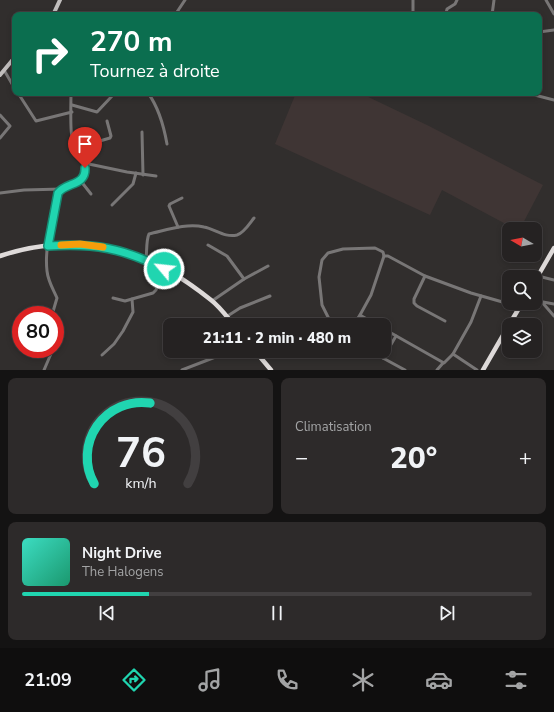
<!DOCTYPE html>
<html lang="fr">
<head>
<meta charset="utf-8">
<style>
  :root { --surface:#252222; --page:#2d2a2a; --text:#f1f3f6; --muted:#a3a4a5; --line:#423f40; --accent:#20d5b0 }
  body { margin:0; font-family:"Nunito Sans",sans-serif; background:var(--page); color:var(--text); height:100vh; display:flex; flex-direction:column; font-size:15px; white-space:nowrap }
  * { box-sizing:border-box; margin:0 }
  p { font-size:13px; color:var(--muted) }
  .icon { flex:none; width:22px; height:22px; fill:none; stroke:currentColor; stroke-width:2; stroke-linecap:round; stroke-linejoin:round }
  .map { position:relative; height:370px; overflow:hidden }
  .panel { display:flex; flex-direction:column; gap:8px; padding:8px; background:#141313; flex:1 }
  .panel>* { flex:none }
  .hud { position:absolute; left:12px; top:12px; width:530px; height:84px; border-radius:8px; box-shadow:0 2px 6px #0003,0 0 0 1px var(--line); background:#0b6e4f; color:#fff; overflow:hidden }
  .needle { width:26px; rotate:280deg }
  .fabs { position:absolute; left:502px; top:222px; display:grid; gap:8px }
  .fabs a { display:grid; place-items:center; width:40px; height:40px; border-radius:8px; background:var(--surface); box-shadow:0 2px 6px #0003,0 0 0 1px var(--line); font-size:20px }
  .speed { position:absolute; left:12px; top:306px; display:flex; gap:8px; font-size:20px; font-weight:700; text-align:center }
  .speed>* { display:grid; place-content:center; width:52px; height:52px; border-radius:50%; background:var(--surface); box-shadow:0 2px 6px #0003,0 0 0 1px var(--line); line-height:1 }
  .speed .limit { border:6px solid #d22; background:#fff; color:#111 }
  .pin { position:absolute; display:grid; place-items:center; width:34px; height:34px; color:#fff; margin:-41px -17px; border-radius:50% 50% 50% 0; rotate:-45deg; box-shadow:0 0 4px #0007 }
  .pin .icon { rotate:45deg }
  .me { position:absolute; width:44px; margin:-22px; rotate:298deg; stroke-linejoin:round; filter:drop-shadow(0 0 3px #0008) }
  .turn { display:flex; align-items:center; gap:14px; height:84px; padding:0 12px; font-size:18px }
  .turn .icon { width:52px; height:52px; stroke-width:2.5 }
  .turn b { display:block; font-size:28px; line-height:34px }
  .big { font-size:30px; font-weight:800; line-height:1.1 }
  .panel .tile { flex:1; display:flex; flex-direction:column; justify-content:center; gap:6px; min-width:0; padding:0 14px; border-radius:8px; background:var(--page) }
  .panel .dial { align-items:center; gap:0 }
  .dial svg { height:104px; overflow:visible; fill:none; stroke:var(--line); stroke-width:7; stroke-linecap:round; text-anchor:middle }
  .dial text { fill:var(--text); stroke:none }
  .song { display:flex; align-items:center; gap:12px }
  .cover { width:48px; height:48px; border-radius:6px; background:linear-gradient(135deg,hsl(170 70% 55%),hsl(160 70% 35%)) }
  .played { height:4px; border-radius:2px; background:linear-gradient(90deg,var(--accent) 25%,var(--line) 25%) }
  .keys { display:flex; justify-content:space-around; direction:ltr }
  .heat { display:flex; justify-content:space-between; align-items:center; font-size:22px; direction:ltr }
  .panel .tiles { flex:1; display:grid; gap:8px; grid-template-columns:1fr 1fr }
  .tile:last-child { grid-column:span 2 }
  .trip { position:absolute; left:163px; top:318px; width:228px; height:40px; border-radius:8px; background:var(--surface); box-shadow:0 2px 6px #0003,0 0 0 1px var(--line); font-weight:800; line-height:40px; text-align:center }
  .dock { display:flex; height:64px; justify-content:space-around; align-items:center; background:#0f0e0e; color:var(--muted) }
  .dock .icon { width:28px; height:28px }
  .dock .current { color:var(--accent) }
  .dock b { font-size:18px; color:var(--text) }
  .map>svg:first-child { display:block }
  .built { fill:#3f3534 }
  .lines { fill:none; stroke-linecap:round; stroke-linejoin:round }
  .minor { stroke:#787676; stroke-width:3 }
  .major { stroke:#c1bebd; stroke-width:4 }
  .highway { stroke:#dedad9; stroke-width:4.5 }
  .route-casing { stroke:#158a72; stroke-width:10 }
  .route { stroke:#20d5b0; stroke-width:7 }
  .slow { stroke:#f59e0b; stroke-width:7 }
</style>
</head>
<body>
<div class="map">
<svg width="554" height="370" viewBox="0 0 554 370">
  <rect width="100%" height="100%" fill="#312e2d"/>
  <!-- built -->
  <path class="built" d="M296 93H360L429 126 543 185 520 229H515L442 190 430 215 275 144Z"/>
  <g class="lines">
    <!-- minor -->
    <g class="minor">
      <path d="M413 0V11"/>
      <path d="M546 0 554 14"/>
      <path d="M175 15 185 0"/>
      <path d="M447 15 446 13 447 9 455 4 457 0"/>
      <path d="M492 15 494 0"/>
      <path d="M539 32 554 30"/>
      <path d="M4 70 15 89"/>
      <path d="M18 93 36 121 72 112"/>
      <path d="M148 93C159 108 164 127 167 144"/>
      <path d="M527 93 554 100"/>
      <path d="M72 105 97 112 113 95"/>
      <path d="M0 115 10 126 0 138"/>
      <path d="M142 132 143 175"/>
      <path d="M79 147 110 138 111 136 107 121"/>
      <path d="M84 163 127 172 156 176"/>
      <path d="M80 180 91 194"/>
      <path d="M0 193 24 190 62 189"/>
      <path d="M112 205 133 184 136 173"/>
      <path d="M178 227 169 206 170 204 182 198"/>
      <path d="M208 245 227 256 244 279"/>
      <path d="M146 260C147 252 146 240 149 234 167 230 186 223 204 227 215 229 225 238 237 235 244 233 250 223 254 218"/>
      <path d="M425 276 414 299V303L417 306 445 321"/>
      <path d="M538 276 554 280"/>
      <path d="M535 294 554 316"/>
      <path d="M113 298 125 301 153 293 156 290 164 269"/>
      <path d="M212 301 244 279 268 266"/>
      <path d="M543 302 554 304"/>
      <path d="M52 315 57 298C53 289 48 281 47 271 44 245 54 218 58 193 64 185 78 185 84 176 88 170 82 153 79 147 77 143 74 140 72 136 70 131 71 102 71 93"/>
      <path d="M360 315 377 325"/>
      <path d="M226 317 240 308 270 296"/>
      <path d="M332 325 322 305 319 277 322 260 328 253 343 249 375 248 383 252 384 256H388L425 276 471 293 520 307"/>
      <path d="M353 325 360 315 371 295 384 256"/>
      <path d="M384 329 444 363 453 354 477 370"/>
      <path d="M55 330 59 332V334L55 345"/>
      <path d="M370 351 405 370"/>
      <path d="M453 354 471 322 481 296"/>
      <path d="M102 355 114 344 123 331 133 312 132 299"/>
      <path d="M383 358 396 336"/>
      <path d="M44 370 53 349"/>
      <path d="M182 370 231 351"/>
      <path d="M437 370 443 363"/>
    </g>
    <!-- major -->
    <g class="major">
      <path d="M53 15 60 0"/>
      <path d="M0 75 15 57"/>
    </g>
    <!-- highway -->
    <g class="highway">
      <path d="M0 256C38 243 84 240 123 251 155 260 186 280 211 300 220 307 227 317 234 325"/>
      <path d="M535 281 554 248"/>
      <path d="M509 325 522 303"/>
      <path d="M255 351 271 370"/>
      <path d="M483 370 509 325"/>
    </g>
  </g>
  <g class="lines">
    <defs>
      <path id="route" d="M85 168C86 186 66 182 58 193L48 246C94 243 123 248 164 269"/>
    </defs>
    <!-- route casing -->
    <use href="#route" class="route-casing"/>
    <!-- route -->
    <use href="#route" class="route"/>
    <!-- slow -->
    <path class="slow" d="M61 245 80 244 103 247"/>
  </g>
</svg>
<div class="fabs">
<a><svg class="needle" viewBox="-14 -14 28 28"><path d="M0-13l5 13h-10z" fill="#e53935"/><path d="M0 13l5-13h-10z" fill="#a3a4a5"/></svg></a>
<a><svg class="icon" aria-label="search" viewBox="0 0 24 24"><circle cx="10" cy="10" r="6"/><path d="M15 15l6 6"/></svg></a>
<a><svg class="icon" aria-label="layers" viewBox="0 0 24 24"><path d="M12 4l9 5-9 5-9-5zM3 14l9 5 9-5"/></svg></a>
</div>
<div class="speed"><div class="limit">80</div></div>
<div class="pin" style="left:85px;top:168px;background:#d93025"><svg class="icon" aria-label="arrive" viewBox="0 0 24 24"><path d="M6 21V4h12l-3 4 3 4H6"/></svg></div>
<svg class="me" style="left:164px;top:269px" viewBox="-20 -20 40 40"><circle r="17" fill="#20d5b0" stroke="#fff" stroke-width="3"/><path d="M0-11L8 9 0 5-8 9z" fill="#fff"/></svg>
<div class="trip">21:11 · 2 min · 480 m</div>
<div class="hud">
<div class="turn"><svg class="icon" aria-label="right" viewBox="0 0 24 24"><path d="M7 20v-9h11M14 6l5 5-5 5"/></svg><div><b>270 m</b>Tournez à droite</div></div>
</div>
</div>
<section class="panel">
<div class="tiles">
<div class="tile dial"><svg viewBox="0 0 100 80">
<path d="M14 69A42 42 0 1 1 86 69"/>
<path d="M14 69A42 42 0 0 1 57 7" stroke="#20d5b0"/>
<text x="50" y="56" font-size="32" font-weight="700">76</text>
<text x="50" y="72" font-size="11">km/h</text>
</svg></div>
<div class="tile"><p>Climatisation</p>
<div class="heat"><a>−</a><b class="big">20°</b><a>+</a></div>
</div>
<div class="tile">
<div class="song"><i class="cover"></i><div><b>Night Drive</b><p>The Halogens</p></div></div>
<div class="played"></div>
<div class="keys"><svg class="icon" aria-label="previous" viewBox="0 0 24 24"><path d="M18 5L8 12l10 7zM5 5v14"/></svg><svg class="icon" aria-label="pause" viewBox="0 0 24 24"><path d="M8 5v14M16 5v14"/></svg><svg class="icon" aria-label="next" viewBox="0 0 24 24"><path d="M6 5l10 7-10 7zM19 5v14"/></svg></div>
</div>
</div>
</section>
<nav class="dock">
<b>21:09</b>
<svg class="icon current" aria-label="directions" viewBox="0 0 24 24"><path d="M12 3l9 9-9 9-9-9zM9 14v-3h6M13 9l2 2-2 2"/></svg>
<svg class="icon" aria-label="music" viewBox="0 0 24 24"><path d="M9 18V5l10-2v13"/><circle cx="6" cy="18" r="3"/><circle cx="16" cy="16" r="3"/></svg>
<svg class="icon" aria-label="phone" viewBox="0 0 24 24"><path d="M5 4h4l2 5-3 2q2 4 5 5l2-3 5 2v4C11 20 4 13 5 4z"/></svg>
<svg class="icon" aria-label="climate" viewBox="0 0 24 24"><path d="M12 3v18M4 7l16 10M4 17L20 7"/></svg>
<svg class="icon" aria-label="car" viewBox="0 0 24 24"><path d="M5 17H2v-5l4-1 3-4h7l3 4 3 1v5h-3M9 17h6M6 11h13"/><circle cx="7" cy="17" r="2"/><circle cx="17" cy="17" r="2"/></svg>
<svg class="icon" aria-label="filters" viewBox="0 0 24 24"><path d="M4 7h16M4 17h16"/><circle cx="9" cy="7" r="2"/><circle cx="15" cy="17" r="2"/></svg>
</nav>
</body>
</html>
